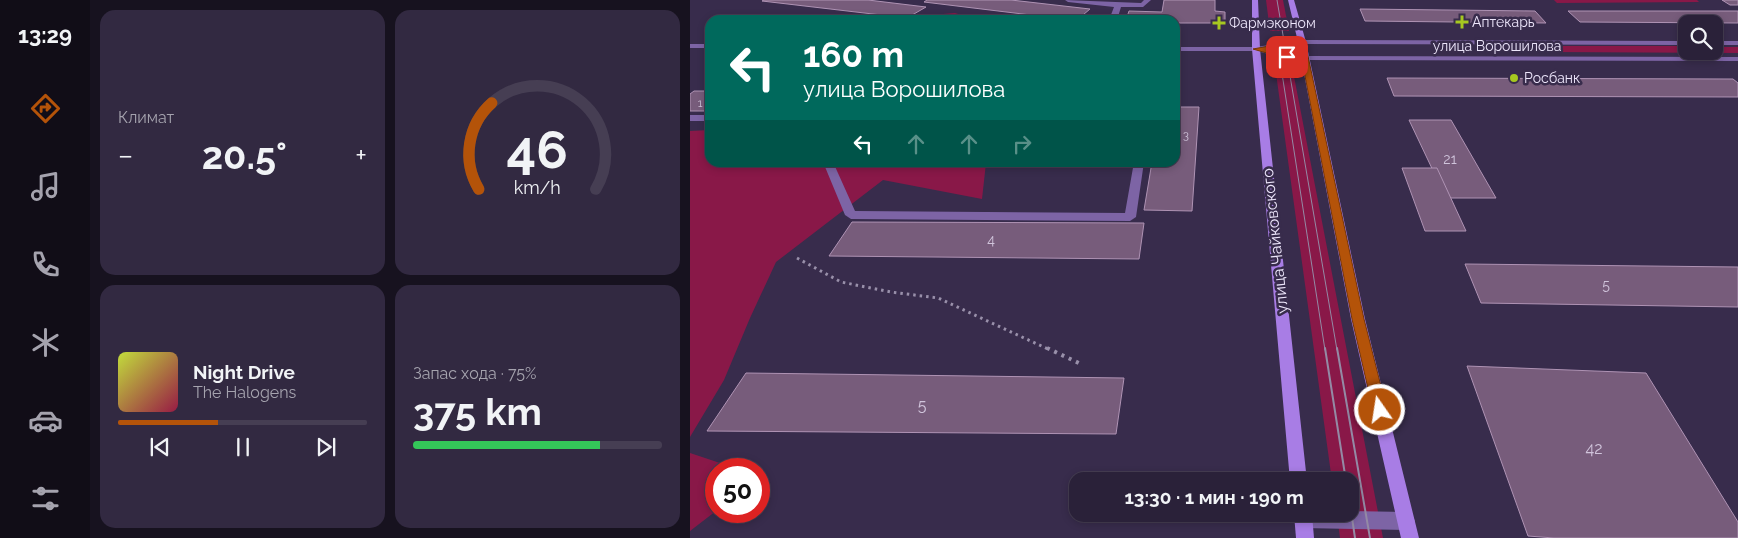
<!DOCTYPE html>
<html lang="ru">
<head>
<meta charset="utf-8">
<style>
  :root { --surface:#2a2139; --page:#322941; --text:#f1f3f6; --muted:#a5a3ae; --line:#463e53; --accent:#b45309 }
  body { margin:0; font-family:Raleway,sans-serif; background:var(--page); color:var(--text); height:100vh; display:flex; flex-direction:column; font-size:19px; white-space:nowrap }
  * { box-sizing:border-box; margin:0 }
  p { font-size:16px; color:var(--muted) }
  .icon { flex:none; width:28px; height:28px; fill:none; stroke:currentColor; stroke-width:2; stroke-linecap:round; stroke-linejoin:round }
  .map { position:relative; flex:1; overflow:hidden }
  .drawer { display:flex; flex-direction:column; gap:10px; padding:10px; background:#17121f; width:600px }
  .drawer>* { flex:none }
  .guide { position:absolute; left:15px; top:15px; width:475px; height:152px; border-radius:15px; box-shadow:0 2px 8px #0003,0 0 0 1px var(--line); background:#00695c; color:#fff; overflow:hidden }
  .fabs { position:absolute; left:988px; top:15px; display:grid; gap:10px }
  .fabs a { display:grid; place-items:center; width:45px; height:45px; border-radius:10px; background:var(--surface); box-shadow:0 2px 8px #0003,0 0 0 1px var(--line); font-size:25px }
  .speed { position:absolute; left:15px; top:458px; display:flex; gap:10px; font-size:25px; font-weight:700; text-align:center }
  .speed>* { display:grid; place-content:center; width:65px; height:65px; border-radius:50%; background:var(--surface); box-shadow:0 2px 8px #0003,0 0 0 1px var(--line); line-height:1 }
  .speed .limit { border:8px solid #d22; background:#fff; color:#111 }
  .pin { position:absolute; display:grid; place-items:center; width:42px; height:42px; color:#fff; margin:-21px; border-radius:10px; box-shadow:0 2px 8px #0006 }
  .me { position:absolute; width:55px; margin:-28px; rotate:347deg; stroke-linejoin:round; filter:drop-shadow(0 0 4px #0008) }
  .turn { display:flex; align-items:center; gap:18px; height:105px; padding:0 15px; font-size:22px }
  .turn .icon { width:65px; height:65px; stroke-width:2.5 }
  .turn b { display:block; font-size:35px; line-height:42px }
  .lanes { display:flex; align-items:center; height:48px; padding:0 15px; background:#0003; justify-content:center; gap:25px; direction:ltr }
  .lanes .off { opacity:.35 }
  .big { font-size:38px; font-weight:700; line-height:1.1 }
  .drawer .widget { flex:1; display:flex; flex-direction:column; justify-content:center; gap:8px; min-width:0; padding:0 18px; border-radius:15px; background:var(--page) }
  .drawer .dial { align-items:center; gap:0 }
  .dial svg { height:130px; overflow:visible; fill:none; stroke:var(--line); stroke-width:7; stroke-linecap:round; text-anchor:middle }
  .dial text { fill:var(--text); stroke:none }
  .song { display:flex; align-items:center; gap:15px }
  .cover { width:60px; height:60px; border-radius:8px; background:linear-gradient(135deg,hsl(70 70% 55%),hsl(340 70% 35%)) }
  .played { height:5px; border-radius:2px; background:linear-gradient(90deg,var(--accent) 40%,var(--line) 40%) }
  .keys { display:flex; justify-content:space-around; direction:ltr }
  .heat { display:flex; justify-content:space-between; align-items:center; font-size:28px; direction:ltr }
  .charge { height:8px; border-radius:4px; background:linear-gradient(90deg,#34c759 75%,var(--line) 0) }
  .drawer .tiles { flex:1; display:grid; gap:10px; grid-template-columns:repeat(2,1fr) }
  .trip { position:absolute; left:379px; top:472px; width:290px; height:50px; border-radius:15px; background:var(--surface); box-shadow:0 2px 8px #0003,0 0 0 1px var(--line); font-weight:700; line-height:50px; text-align:center }
  main { display:flex; flex:1; min-height:0 }
  .menu { display:flex; flex-direction:column; width:90px; justify-content:space-around; align-items:center; background:#110d17; color:var(--muted) }
  .menu .icon { width:35px; height:35px }
  .menu .selected { color:var(--accent) }
  .menu b { font-size:22px; color:var(--text) }
  .map>svg:first-child { display:block }
  .green { fill:#891848 }
  .building { fill:#775c7b; stroke:#af93b4 }
  .lines { fill:none; stroke-linecap:round; stroke-linejoin:round }
  .path-far1 { stroke:#9990aa; stroke-width:3; stroke-dasharray:2.5 4; stroke-linecap:butt }
  .path { stroke:#9990aa; stroke-width:4; stroke-dasharray:3 5; stroke-linecap:butt }
  .service { fill:#7d64a5; fill-rule:evenodd }
  .minor { fill:#7d64a5; fill-rule:evenodd }
  .secondary { fill:#a87de5; fill-rule:evenodd }
  .tram-far1 { stroke:#948aa5; stroke-width:1 }
  .tram { stroke:#948aa5; stroke-width:2 }
  .route { fill:#b45309; stroke:#753606 }
  .poi-dot { fill:#a6c820; stroke:#382c4c; stroke-width:2 }
  .labels { text-anchor:middle; dominant-baseline:central; stroke-width:5; stroke-linejoin:round; paint-order:stroke }
  .far-number-label { font-size:11px; fill:#d0c4db }
  .far-poi-label { font-size:14px; fill:#ede6fb; stroke:#382c4c; text-anchor:start }
  .far-street-label { font-size:14px; fill:#ede6fb; stroke:#382c4c }
  .number-label { font-size:14px; fill:#d0c4db }
  .street-label { font-size:16px; fill:#ede6fb; stroke:#382c4c }
  .near-number-label { font-size:16px; fill:#d0c4db }
</style>
</head>
<body>
<main>
<nav class="menu">
<b>13:29</b>
<svg class="icon selected" aria-label="directions" viewBox="0 0 24 24"><path d="M12 3l9 9-9 9-9-9zM9 14v-3h6M13 9l2 2-2 2"/></svg>
<svg class="icon" aria-label="music" viewBox="0 0 24 24"><path d="M9 18V5l10-2v13"/><circle cx="6" cy="18" r="3"/><circle cx="16" cy="16" r="3"/></svg>
<svg class="icon" aria-label="phone" viewBox="0 0 24 24"><path d="M5 4h4l2 5-3 2q2 4 5 5l2-3 5 2v4C11 20 4 13 5 4z"/></svg>
<svg class="icon" aria-label="climate" viewBox="0 0 24 24"><path d="M12 3v18M4 7l16 10M4 17L20 7"/></svg>
<svg class="icon" aria-label="car" viewBox="0 0 24 24"><path d="M5 17H2v-5l4-1 3-4h7l3 4 3 1v5h-3M9 17h6M6 11h13"/><circle cx="7" cy="17" r="2"/><circle cx="17" cy="17" r="2"/></svg>
<svg class="icon" aria-label="filters" viewBox="0 0 24 24"><path d="M4 7h16M4 17h16"/><circle cx="9" cy="7" r="2"/><circle cx="15" cy="17" r="2"/></svg>
</nav>
<section class="drawer">
<div class="tiles">
<div class="widget"><p>Климат</p>
<div class="heat"><a>−</a><b class="big">20.5°</b><a>+</a></div>
</div>
<div class="widget dial"><svg viewBox="0 0 100 80">
<path d="M14 69A42 42 0 1 1 86 69"/>
<path d="M14 69A42 42 0 0 1 22 16" stroke="#b45309"/>
<text x="50" y="56" font-size="32" font-weight="700">46</text>
<text x="50" y="72" font-size="11">km/h</text>
</svg></div>
<div class="widget">
<div class="song"><i class="cover"></i><div><b>Night Drive</b><p>The Halogens</p></div></div>
<div class="played"></div>
<div class="keys"><svg class="icon" aria-label="previous" viewBox="0 0 24 24"><path d="M18 5L8 12l10 7zM5 5v14"/></svg><svg class="icon" aria-label="pause" viewBox="0 0 24 24"><path d="M8 5v14M16 5v14"/></svg><svg class="icon" aria-label="next" viewBox="0 0 24 24"><path d="M6 5l10 7-10 7zM19 5v14"/></svg></div>
</div>
<div class="widget"><p>Запас хода · 75%</p><b class="big">375 km</b><div class="charge"></div></div>
</div>
</section>
<div class="map">
<svg width="1048" height="538" viewBox="0 0 1048 538">
  <rect width="100%" height="100%" fill="#382c4c"/>
  <!-- green -->
  <g class="green">
    <path d="M576 0H593L599 31H580Z"/>
    <path d="M864 0H1007L1009 2 867 3Z"/>
    <path d="M265 13 284 19 308 17 359 20H219L241 15Z"/>
    <path d="M866 46H996V51H1024V47H1048V53L859 52Z"/>
    <path d="M585 66H602L693 538H650L647 514H660V481H642Z"/>
    <path d="M20 130V162L296 163 292 199 193 180 86 262 60 318 34 380 0 437V131Z"/>
    <path d="M0 453 48 469H26V511L0 531Z"/>
  </g>
  <!-- building -->
  <g class="building">
    <path d="M74 0H178L236 7 217 18 72 1Z"/>
    <path d="M237 0H321L400 9 387 20H382L234 2Z"/>
    <path d="M474 0H525V11L535 12V23H485V20H436L439 11 472 12Z"/>
    <path d="M1032 0H1048V5H1040Z"/>
    <path d="M670 9 845 11 856 23 675 21Z"/>
    <path d="M878 11H1048V23L890 22Z"/>
    <path d="M697 78 1043 79 1048 83V97L704 96Z"/>
    <path d="M4 91H20V111H0V94Z"/>
    <path d="M485 107H509L502 211 454 210 462 162H485Z"/>
    <path d="M719 120H761L806 198H756Z"/>
    <path d="M712 168H747L776 231H735Z"/>
    <path d="M162 222 454 223 449 259 139 256Z"/>
    <path d="M775 264 1048 267V307L791 303Z"/>
    <path d="M777 366 956 373 1048 522V538H864L838 536Z"/>
    <path d="M56 373 434 378 426 434 17 431Z"/>
  </g>
  <g class="lines">
    <!-- path-far1 -->
    <path class="path-far1" d="M107 258 151 282 201 292 248 298 360 350"/>
    <!-- path -->
    <path class="path" d="M357 348 393 365"/>
    <!-- service -->
    <g class="service">
      <path d="M375 0 451 3 454 0H461L453 7H431L427 20H419L424 7 378 2Z"/>
      <rect x="0" y="115" width="20" height="6"/>
      <path d="M133 162H143L165 211 435 213 444 162H454L446 217 440 221 161 219 155 215Z"/>
    </g>
    <!-- minor -->
    <g class="minor">
      <path d="M612 40 996 41V45L612 44 576 50 597 55 614 56 1048 57V61L614 60 597 59 567 51H485V47H566Z"/>
      <rect x="1024" y="41" width="24" height="4"/>
      <rect x="0" y="44" width="20" height="4"/>
      <path d="M660 511 716 512 722 515 725 521 722 527 716 530 613 528 607 525 604 519 606 514H660Z"/>
    </g>
    <!-- secondary -->
    <g class="secondary">
      <path d="M562 0H568L570 49 617 481H600L562 49Z"/>
      <path d="M598 0H604L616 42 675 319 729 538H711L661 319 608 42Z"/>
      <path d="M604 514H622L624 538H606Z"/>
    </g>
    <!-- tram-far1 -->
    <g class="tram-far1">
      <path d="M587 0 647 350"/>
      <path d="M591 67 635 350"/>
    </g>
    <!-- tram -->
    <g class="tram">
      <path d="M635 348 656 481"/>
      <path d="M647 348 680 538"/>
      <path d="M660 504 665 538"/>
    </g>
  </g>
  <!-- route -->
  <path class="route" d="M612 40 615 42 674 319 697 410 695 415 690 417 685 415 683 410 662 319 609 45 577 50 599 56V59H597L563 49Z"/>
  <!-- markers -->
  <g class="poi-dot">
    <path d="M769.5 14.5h5v5h5v5h-5v5h-5v-5h-5v-5h5z"/>
    <path d="M526.5 15.5h5v5h5v5h-5v5h-5v-5h-5v-5h5z"/>
    <circle cx="824" cy="78" r="5"/>
  </g>
  <g class="labels">
    <!-- far-number labels -->
    <g class="far-number-label">
      <text x="10" y="103">1</text>
      <text x="496" y="135">3</text>
    </g>
    <!-- far-poi labels -->
    <g class="far-poi-label">
      <text x="782" y="22">Аптекарь</text>
      <text x="539" y="23">Фармэконом</text>
      <text x="834" y="78">Росбанк</text>
    </g>
    <!-- far-street labels -->
    <g class="far-street-label">
      <text x="807" y="46">улица Ворошилова</text>
    </g>
    <!-- number labels -->
    <g class="number-label">
      <text x="760" y="159">21</text>
      <text x="301" y="240">4</text>
      <text x="916" y="285">5</text>
    </g>
    <!-- street labels -->
    <g class="street-label">
      <text transform="translate(585 241) rotate(-96)">улица Чайковского</text>
    </g>
    <!-- near-number labels -->
    <g class="near-number-label">
      <text x="232" y="405">5</text>
      <text x="904" y="448">42</text>
    </g>
  </g>
</svg>
<div class="fabs">
<a><svg class="icon" aria-label="search" viewBox="0 0 24 24"><circle cx="10" cy="10" r="6"/><path d="M15 15l6 6"/></svg></a>
</div>
<div class="speed"><div class="limit">50</div></div>
<div class="pin" style="left:597px;top:57px;background:#d93025"><svg class="icon" aria-label="arrive" viewBox="0 0 24 24"><path d="M6 21V4h12l-3 4 3 4H6"/></svg></div>
<svg class="me" style="left:690px;top:410px" viewBox="-20 -20 40 40"><circle r="17" fill="#b45309" stroke="#fff" stroke-width="3"/><path d="M0-11L8 9 0 5-8 9z" fill="#fff"/></svg>
<div class="trip">13:30 · 1 мин · 190 m</div>
<div class="guide">
<div class="turn"><svg class="icon" aria-label="left" viewBox="0 0 24 24"><path d="M17 20v-9H6M10 6l-5 5 5 5"/></svg><div><b>160 m</b>улица Ворошилова</div></div>
<div class="lanes"><svg class="icon" aria-label="left" viewBox="0 0 24 24"><path d="M17 20v-9H6M10 6l-5 5 5 5"/></svg><svg class="icon off" aria-label="ahead" viewBox="0 0 24 24"><path d="M12 20V5M6 11l6-6 6 6"/></svg><svg class="icon off" aria-label="ahead" viewBox="0 0 24 24"><path d="M12 20V5M6 11l6-6 6 6"/></svg><svg class="icon off" aria-label="right" viewBox="0 0 24 24"><path d="M7 20v-9h11M14 6l5 5-5 5"/></svg></div>
</div>
</div>
</main>
</body>
</html>
